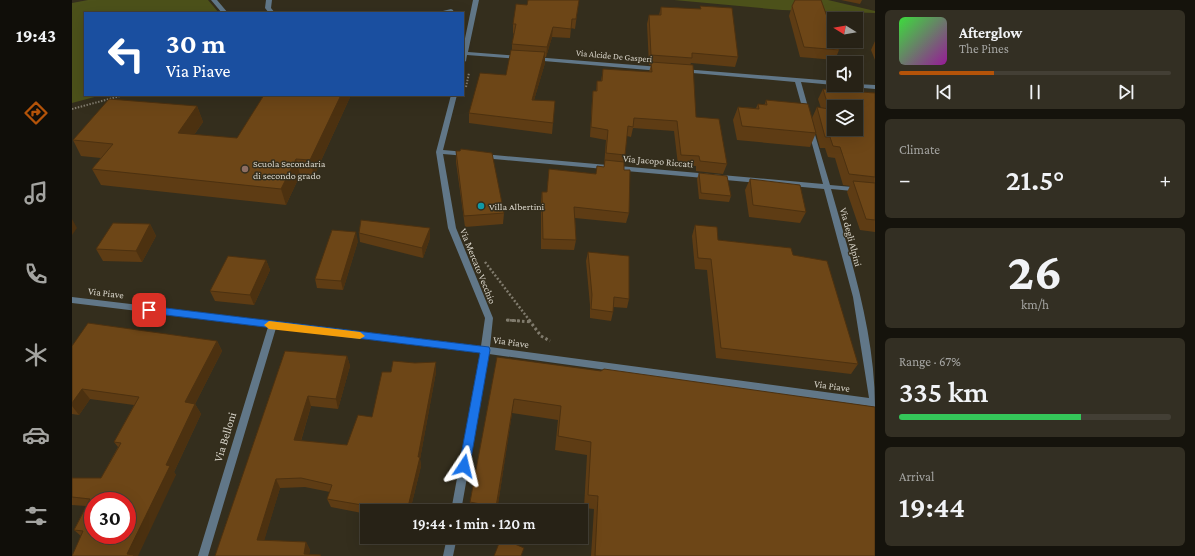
<!DOCTYPE html>
<html lang="en">
<head>
<meta charset="utf-8">
<style>
  :root { --surface:#272216; --page:#332f23; --text:#f1f3f6; --muted:#a4a4a1; --line:#433f35; --accent:#b45309 }
  body { margin:0; font-family:"Crimson Pro",serif; background:var(--page); color:var(--text); height:100vh; display:flex; flex-direction:column; font-size:15px; white-space:nowrap }
  * { box-sizing:border-box; margin:0 }
  p { font-size:13px; color:var(--muted) }
  .icon { flex:none; width:22px; height:22px; fill:none; stroke:currentColor; stroke-width:2; stroke-linecap:round; stroke-linejoin:round }
  .map { position:relative; flex:1; overflow:hidden }
  .drawer { display:flex; flex-direction:column; gap:10px; padding:10px; background:#15130c; width:320px }
  .drawer>* { flex:none }
  .hud { position:absolute; left:12px; top:12px; width:380px; height:84px; border-radius:0px; box-shadow:0 4px 16px #0002,0 0 0 1px var(--line); background:#1a4fa0; color:#fff; overflow:hidden }
  .needle { width:26px; rotate:281deg }
  .controls { position:absolute; left:755px; top:12px; display:grid; gap:8px }
  .controls a { display:grid; place-items:center; width:36px; height:36px; border-radius:0px; background:var(--surface); box-shadow:0 4px 16px #0002,0 0 0 1px var(--line); font-size:20px }
  .speed { position:absolute; left:12px; top:492px; display:flex; gap:8px; font-size:20px; font-weight:700; text-align:center }
  .speed>* { display:grid; place-content:center; width:52px; height:52px; border-radius:50%; background:var(--surface); box-shadow:0 4px 16px #0002,0 0 0 1px var(--line); line-height:1 }
  .speed .limit { border:6px solid #d22; background:#fff; color:#111 }
  .pin { position:absolute; display:grid; place-items:center; width:34px; height:34px; color:#fff; margin:-17px; border-radius:8px; box-shadow:0 2px 6px #0006 }
  .me { position:absolute; width:44px; margin:-22px; rotate:10deg; stroke-linejoin:round; filter:drop-shadow(0 0 3px #0008) }
  .turn { display:flex; align-items:center; gap:14px; height:84px; padding:0 16px; font-size:18px }
  .turn .icon { width:52px; height:52px; stroke-width:2.5 }
  .turn b { display:block; font-size:28px; line-height:34px }
  .big { font-size:30px; font-weight:600; line-height:1.1 }
  .drawer .card { flex:1; display:flex; flex-direction:column; justify-content:center; gap:6px; min-width:0; padding:0 14px; border-radius:6px; background:var(--page) }
  .drawer .dial { align-items:center; gap:0 }
  .dial b { font-size:52px; line-height:1 }
  .song { display:flex; align-items:center; gap:12px }
  .cover { width:48px; height:48px; border-radius:6px; background:linear-gradient(135deg,hsl(120 70% 55%),hsl(300 70% 35%)) }
  .played { height:4px; border-radius:2px; background:linear-gradient(90deg,var(--accent) 35%,var(--line) 35%) }
  .keys { display:flex; justify-content:space-around; direction:ltr }
  .heat { display:flex; justify-content:space-between; align-items:center; font-size:22px; direction:ltr }
  .charge { height:6px; border-radius:3px; background:linear-gradient(90deg,#34c759 67%,var(--line) 0) }
  .trip { position:absolute; left:288px; top:504px; width:228px; height:40px; border-radius:0px; background:var(--surface); box-shadow:0 4px 16px #0002,0 0 0 1px var(--line); font-weight:600; line-height:40px; text-align:center }
  main { display:flex; flex:1; min-height:0 }
  .tabs { display:flex; flex-direction:column; width:72px; justify-content:space-around; align-items:center; background:#100e09; color:var(--muted) }
  .tabs .icon { width:28px; height:28px }
  .tabs .selected { color:var(--accent) }
  .tabs b { font-size:18px; color:var(--text) }
  .map>svg:first-child { display:block }
  .green { fill:#4c511a }
  .lines { fill:none; stroke-linecap:round; stroke-linejoin:round }
  .path-far2 { stroke:#807b6d; stroke-width:2; stroke-dasharray:1.5 1.5; stroke-linecap:butt }
  .path-far1 { stroke:#807b6d; stroke-width:2.5; stroke-dasharray:2 2; stroke-linecap:butt }
  .path { stroke:#807b6d; stroke-width:3; stroke-dasharray:2.5 2.5; stroke-linecap:butt }
  .lane { fill:#617788; fill-rule:evenodd }
  .street { fill:#617788; fill-rule:evenodd }
  .wall { fill:#5e3c14 }
  .shaded-wall { fill:#4c3110 }
  .building { fill:#6d4617; stroke:#4c3110; fill-rule:evenodd }
  .route { fill:#1a73e8; stroke:#114b97 }
  .slow { fill:#f59e0b }
  .education-dot { fill:#8d6e63; stroke:#342e1d; stroke-width:1.5 }
  .culture-dot { fill:#0f9aa8; stroke:#342e1d; stroke-width:1.5 }
  .labels { text-anchor:middle; dominant-baseline:central; stroke-width:3; stroke-linejoin:round; paint-order:stroke }
  .far-street-label { font-size:9px; fill:#d8d4c9; stroke:#342e1d }
  .street-label { font-size:10px; fill:#d8d4c9; stroke:#342e1d }
  .poi-label { font-size:10px; fill:#d8d4c9; stroke:#342e1d; text-anchor:start }
  .near-street-label { font-size:12px; fill:#d8d4c9; stroke:#342e1d }
</style>
</head>
<body>
<main>
<nav class="tabs">
<b>19:43</b>
<svg class="icon selected" aria-label="directions" viewBox="0 0 24 24"><path d="M12 3l9 9-9 9-9-9zM9 14v-3h6M13 9l2 2-2 2"/></svg>
<svg class="icon" aria-label="music" viewBox="0 0 24 24"><path d="M9 18V5l10-2v13"/><circle cx="6" cy="18" r="3"/><circle cx="16" cy="16" r="3"/></svg>
<svg class="icon" aria-label="phone" viewBox="0 0 24 24"><path d="M5 4h4l2 5-3 2q2 4 5 5l2-3 5 2v4C11 20 4 13 5 4z"/></svg>
<svg class="icon" aria-label="climate" viewBox="0 0 24 24"><path d="M12 3v18M4 7l16 10M4 17L20 7"/></svg>
<svg class="icon" aria-label="car" viewBox="0 0 24 24"><path d="M5 17H2v-5l4-1 3-4h7l3 4 3 1v5h-3M9 17h6M6 11h13"/><circle cx="7" cy="17" r="2"/><circle cx="17" cy="17" r="2"/></svg>
<svg class="icon" aria-label="filters" viewBox="0 0 24 24"><path d="M4 7h16M4 17h16"/><circle cx="9" cy="7" r="2"/><circle cx="15" cy="17" r="2"/></svg>
</nav>
<div class="map">
<svg width="803" height="556" viewBox="0 0 803 556">
  <rect width="100%" height="100%" fill="#342e1d"/>
  <!-- green -->
  <g class="green">
    <path d="M16 0H136L147 13H13V95H30L0 103V3Z"/>
    <path d="M602 0H756L803 11V13L710 10Z"/>
  </g>
  <g class="lines">
    <!-- path-far2 -->
    <g class="path-far2">
      <path d="M394 87 397 73"/>
      <path d="M0 109 52 95"/>
    </g>
    <!-- path-far1 -->
    <g class="path-far1">
      <path d="M413 262 458 321"/>
      <path d="M434 320 448 321"/>
    </g>
    <!-- path -->
    <g class="path">
      <path d="M435 320 460 322"/>
      <path d="M457 320 469 336 478 341"/>
    </g>
    <!-- lane -->
    <path class="lane" d="M379 9 381 10 382 13H363Z"/>
    <!-- street -->
    <g class="street">
      <path d="M139 0H145L156 13H150Z"/>
      <path d="M194 0H200L199 8 203 13H197L193 8Z"/>
      <path d="M401 0H407L396 52 448 56 451 58 450 59 395 55 394 61 391 63V48Z"/>
      <path d="M462 57 588 67 591 69 588 71 460 60V58Z"/>
      <path d="M611 69 762 81V85L729 82 738 114 735 116 732 114 723 82 609 72 608 71Z"/>
      <path d="M784 84 803 85V89L780 87 777 85H784Z"/>
      <path d="M379 95H385L371 150 394 152 397 154 394 156 371 154 384 228 421 318 418 347 797 398 781 297 752 189 411 158 408 156 411 154 751 184 736 129 737 128H741L758 185 803 189V193L759 189C779 260 803 333 803 407L417 354 389 511H379L408 353 204 328 136 556H126L196 327 0 303V297L409 346 413 318 376 228 364 152Z"/>
      <path d="M375 537H385L381 556H371Z"/>
    </g>
  </g>
  <!-- wall -->
  <g class="wall">
    <path d="M507 0 503 29 499 28 498 38 480 37 474 57H473V63L462 100 481 123 480 134 397 123V113L434 75 440 50V44L442 34 441 33V24L455 5Z"/>
    <path d="M769 0H790L788 4Z"/>
    <path d="M628 6 666 57 663 67 619 63 618 65 624 117 655 164 651 174 624 171V166L606 165 602 131 561 128 559 137 555 136 553 155 552 162V170L557 213 554 223 503 218 504 240 502 250 469 249V202L470 192H475L477 169 524 174 525 166 532 167 534 140 518 137 520 101 521 91H524L525 81H529L531 69 577 72 579 65H577L575 24 577 15H587L589 7 628 9Z"/>
    <path d="M720 6 767 50 763 60 728 57 717 16Z"/>
    <path d="M803 41V60L799 50Z"/>
    <path d="M751 89 803 93V232L788 230 775 192 778 186 771 185 763 158 756 157 753 148H748L740 118 745 107 749 108 746 99Z"/>
    <path d="M192 95H279L242 176 228 175 214 205 29 185 20 169 29 158 9 156 1 140 125 106 131 122 122 135 165 138Z"/>
    <path d="M694 100 744 133 738 147 665 140 661 120 666 107 684 108 686 104H693Z"/>
    <path d="M384 151 432 213 431 224 393 227 384 162Z"/>
    <path d="M627 173 659 196 657 202 627 199 625 179Z"/>
    <path d="M678 179 734 212 728 223 677 217 673 190Z"/>
    <path d="M78 224 84 236 70 262 31 261 24 249Z"/>
    <path d="M623 225 646 240 721 255 786 364 779 374 644 358 635 270 623 269 620 236Z"/>
    <path d="M358 228V238L351 258 288 242 287 233Z"/>
    <path d="M286 241 271 290 245 288 243 279Z"/>
    <path d="M516 252 557 299 555 308 541 307V312L539 321 518 318V305L514 261Z"/>
    <path d="M194 260 198 270 182 305 143 301 138 291Z"/>
    <path d="M145 341 150 351 123 404 129 414 102 472 104 475 9 536 2 530 14 506 0 505V478H29L46 447 42 442 62 405 18 399 7 415 0 414V346Z"/>
    <path d="M213 351 275 356 278 366 266 409 239 406 229 441 275 445 300 417 319 372H364L348 459 349 466 338 511H295V514L259 507 255 499 258 492 233 487 208 488 192 540 234 542 238 550 237 554 143 556Z"/>
    <path d="M425 357 803 556H519L522 509 512 508 515 455 483 450 486 420 440 413 425 511H398V502Z"/>
  </g>
  <!-- shaded-wall -->
  <g class="shaded-wall">
    <path d="M481 27 480 37 474 57 475 47Z"/>
    <path d="M473 52V63L459 110 460 100Z"/>
    <path d="M269 95H279L242 176 238 160Z"/>
    <path d="M125 106 131 122 112 149 106 133Z"/>
    <path d="M224 159 228 175 214 205 209 189Z"/>
    <path d="M0 219 5 228 0 235Z"/>
    <path d="M78 224 84 236 70 262 64 251Z"/>
    <path d="M358 228V238L351 258 350 248Z"/>
    <path d="M284 232 286 241 271 290 269 281Z"/>
    <path d="M194 260 198 270 182 305 178 295Z"/>
    <path d="M145 341 150 351 123 404 129 414 102 472 104 475 66 556H57L55 554 94 465 113 402Z"/>
    <path d="M275 356 278 366 266 409 264 399Z"/>
    <path d="M364 362V372L348 459 349 466 338 511H335L346 457Z"/>
    <path d="M10 389 18 399 7 415 0 406V403Z"/>
    <path d="M236 396 239 406 226 450 222 440Z"/>
    <path d="M442 399 440 413 425 511H424Z"/>
    <path d="M204 479 208 488 190 548 185 540Z"/>
    <path d="M234 542 238 550 237 556 232 554Z"/>
  </g>
  <!-- building -->
  <g class="building">
    <path d="M456 0H507L504 19H500L499 29 481 27 475 47 440 44 444 24H441L444 4 455 5Z"/>
    <path d="M723 0H749L762 36V41H764L767 50 732 47 720 6Z"/>
    <path d="M628 6 660 8 666 57 620 53V58L579 55 577 15H589V7L629 9Z"/>
    <path d="M439 50 473 52 460 100 483 101 481 123 397 113 408 73 434 75Z"/>
    <path d="M579 62 621 65 624 117 647 119 655 164 628 161 627 156 609 155 605 121 562 118 561 127 556 126 553 155 534 153 536 130 519 127 521 91H525V81H530L531 69 580 72Z"/>
    <path d="M751 89 803 93V177L777 174 768 147 761 146 758 137H753L745 107 757 109ZM762 107H784V129H762Z"/>
    <path d="M192 95H269L238 160 224 159 209 189 20 169 41 144 1 140 37 99 125 106 106 133 165 138Z"/>
    <path d="M694 100 736 104 744 133 670 126 666 107 687 109 686 104 695 105Z"/>
    <path d="M389 149 420 153 432 213 392 216 384 151H388Z"/>
    <path d="M533 160 552 162V170H558L557 213 502 207 504 240 471 239 470 192H475L477 169 524 174 525 166 532 167Z"/>
    <path d="M627 173 655 176 659 196 629 193Z"/>
    <path d="M678 179 728 185 734 212 681 205Z"/>
    <path d="M781 181 803 183V220L794 219Z"/>
    <path d="M289 220 358 228 350 248 287 233Z"/>
    <path d="M41 223 78 224 64 251 24 249Z"/>
    <path d="M623 225 645 227 646 240 719 248 721 255 755 261 786 364 649 348 639 259 626 258Z"/>
    <path d="M260 230 284 232 269 281 243 279Z"/>
    <path d="M516 252 557 256V299L542 297 541 312 519 309 520 295Z"/>
    <path d="M156 256 194 260 178 295 138 291Z"/>
    <path d="M16 323 145 341 113 402 123 404 94 465 98 466 55 554 62 555 61 556H0L11 531 2 530 18 499 0 497V478H29L49 443 42 442 67 397 10 389 0 403V346ZM21 501H55V535H21Z"/>
    <path d="M213 351 275 356 264 399 236 396 222 440 275 445 286 415 300 417 310 372H319L321 361 343 363 364 362 346 457H348L335 511H325L255 499 260 485 229 478 204 479 185 540 234 542 232 554 249 555 248 556H143Z"/>
    <path d="M425 357 529 371 532 369 803 407V556H523L526 496 516 495 519 442 486 436 489 406 442 399 424 507 398 502Z"/>
    <path d="M429 538 452 548 449 556H422Z"/>
  </g>
  <!-- route -->
  <path class="route" d="M77 306 417 347 418 350 397 470 392 471 388 470 387 466 408 353 77 313 72 310Z"/>
  <!-- slow -->
  <path class="slow" d="M197 321 288 332 293 336 288 339 197 329 192 325Z"/>
  <!-- markers -->
  <circle class="education-dot" cx="173" cy="169" r="4"/>
  <circle class="culture-dot" cx="409" cy="206" r="4"/>
  <g class="labels">
    <!-- far-street labels -->
    <g class="far-street-label">
      <text transform="translate(542 56) rotate(5)">Via Alcide De Gasperi</text>
    </g>
    <!-- street labels -->
    <g class="street-label">
      <text transform="translate(586 161) rotate(5)">Via Jacopo Riccati</text>
      <text transform="translate(779 237) rotate(75)">Via degli Alpini</text>
      <text transform="translate(406 266) rotate(68)">Via Mercato Vecchio</text>
      <text transform="translate(34 293) rotate(7)">Via Piave</text>
      <text transform="translate(439 342) rotate(8)">Via Piave</text>
      <text transform="translate(760 386) rotate(8)">Via Piave</text>
    </g>
    <!-- poi labels -->
    <g class="poi-label">
      <text x="181" y="163">Scuola Secondaria<tspan x="181" dy="12">di secondo grado</tspan></text>
      <text x="417" y="206">Villa Albertini</text>
    </g>
    <!-- near-street labels -->
    <g class="near-street-label">
      <text transform="translate(153 437) rotate(-73)">Via Belloni</text>
    </g>
  </g>
</svg>
<div class="controls">
<a><svg class="needle" viewBox="-14 -14 28 28"><path d="M0-13l5 13h-10z" fill="#e53935"/><path d="M0 13l5-13h-10z" fill="#a4a4a1"/></svg></a>
<a><svg class="icon" aria-label="sound" viewBox="0 0 24 24"><path d="M4 9h4l5-4v14l-5-4H4zM17 9q2 3 0 6"/></svg></a>
<a><svg class="icon" aria-label="layers" viewBox="0 0 24 24"><path d="M12 4l9 5-9 5-9-5zM3 14l9 5 9-5"/></svg></a>
</div>
<div class="speed"><div class="limit">30</div></div>
<div class="pin" style="left:77px;top:310px;background:#d93025"><svg class="icon" aria-label="arrive" viewBox="0 0 24 24"><path d="M6 21V4h12l-3 4 3 4H6"/></svg></div>
<svg class="me" style="left:392px;top:466px" viewBox="-20 -20 40 40"><path d="M0-17L14 15 0 8-14 15z" fill="#1a73e8" stroke="#fff" stroke-width="4"/></svg>
<div class="trip">19:44 · 1 min · 120 m</div>
<div class="hud">
<div class="turn"><svg class="icon" aria-label="left" viewBox="0 0 24 24"><path d="M17 20v-9H6M10 6l-5 5 5 5"/></svg><div><b>30 m</b>Via Piave</div></div>
</div>
</div>
<section class="drawer">
<div class="card">
<div class="song"><i class="cover"></i><div><b>Afterglow</b><p>The Pines</p></div></div>
<div class="played"></div>
<div class="keys"><svg class="icon" aria-label="previous" viewBox="0 0 24 24"><path d="M18 5L8 12l10 7zM5 5v14"/></svg><svg class="icon" aria-label="pause" viewBox="0 0 24 24"><path d="M8 5v14M16 5v14"/></svg><svg class="icon" aria-label="next" viewBox="0 0 24 24"><path d="M6 5l10 7-10 7zM19 5v14"/></svg></div>
</div>
<div class="card"><p>Climate</p>
<div class="heat"><a>−</a><b class="big">21.5°</b><a>+</a></div>
</div>
<div class="card dial"><b>26</b><p>km/h</p></div>
<div class="card"><p>Range · 67%</p><b class="big">335 km</b><div class="charge"></div></div>
<div class="card"><p>Arrival</p><b class="big">19:44</b></div>
</section>
</main>
</body>
</html>
